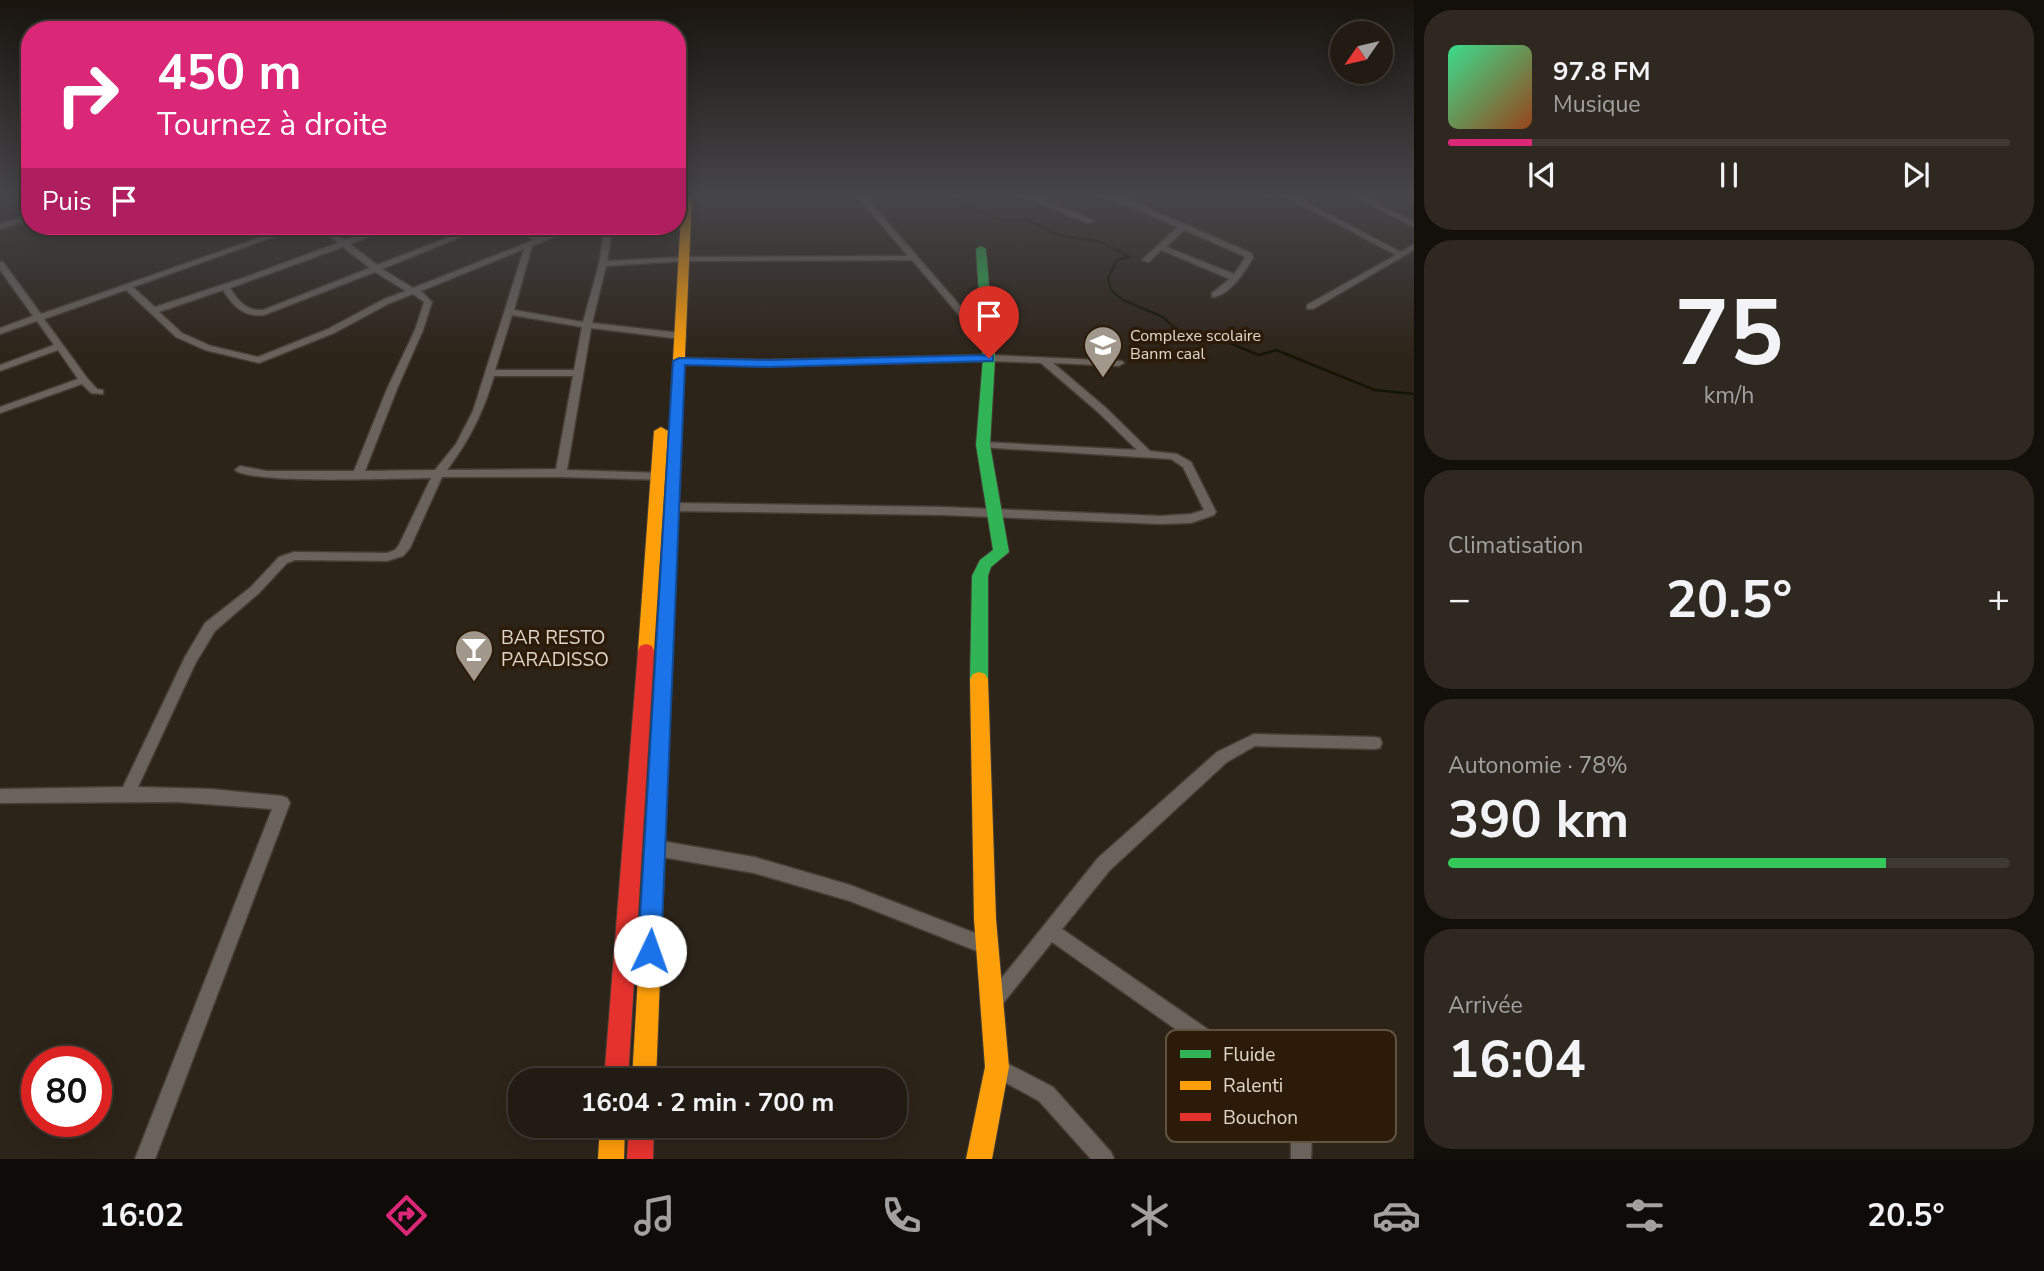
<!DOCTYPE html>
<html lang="fr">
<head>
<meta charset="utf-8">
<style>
  :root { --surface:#221b13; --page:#2e2821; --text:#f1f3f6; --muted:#a2a1a0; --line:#3f3933; --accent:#db2777 }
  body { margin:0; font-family:"Nunito Sans",sans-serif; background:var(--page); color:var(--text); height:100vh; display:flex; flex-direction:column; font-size:26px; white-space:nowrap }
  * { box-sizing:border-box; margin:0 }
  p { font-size:23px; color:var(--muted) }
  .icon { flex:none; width:38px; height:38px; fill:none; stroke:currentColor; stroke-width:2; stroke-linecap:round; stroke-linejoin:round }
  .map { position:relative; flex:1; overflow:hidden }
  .details { display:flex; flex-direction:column; gap:10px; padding:10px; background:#130f0a; width:630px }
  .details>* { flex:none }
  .top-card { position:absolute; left:21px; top:21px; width:665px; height:214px; border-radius:28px; box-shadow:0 4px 18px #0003,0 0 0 2px var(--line); background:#db2777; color:#fff; overflow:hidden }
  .needle { width:46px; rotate:236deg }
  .tools { position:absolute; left:1330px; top:21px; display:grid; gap:14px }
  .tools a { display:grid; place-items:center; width:63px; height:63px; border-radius:50%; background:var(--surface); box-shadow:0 4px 18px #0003,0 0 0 2px var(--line); font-size:35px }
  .speed { position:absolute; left:21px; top:1046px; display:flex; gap:14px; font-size:35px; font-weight:700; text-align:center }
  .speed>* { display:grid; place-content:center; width:91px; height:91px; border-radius:50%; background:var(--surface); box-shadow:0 4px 18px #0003,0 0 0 2px var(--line); line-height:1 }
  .speed .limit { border:10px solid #d22; background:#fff; color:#111 }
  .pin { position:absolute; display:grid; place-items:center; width:60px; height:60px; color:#fff; margin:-72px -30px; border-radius:50% 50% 50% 0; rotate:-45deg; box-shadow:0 0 7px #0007 }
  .pin .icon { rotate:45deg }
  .me { position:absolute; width:77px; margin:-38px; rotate:3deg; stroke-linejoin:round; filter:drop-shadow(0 0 5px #0008) }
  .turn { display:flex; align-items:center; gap:24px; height:147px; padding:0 21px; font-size:32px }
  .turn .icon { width:91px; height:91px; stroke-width:2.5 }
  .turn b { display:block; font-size:49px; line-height:60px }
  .then { display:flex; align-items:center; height:66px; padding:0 21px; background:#0003; gap:14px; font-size:26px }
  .big { font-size:52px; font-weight:700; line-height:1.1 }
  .details .tile { flex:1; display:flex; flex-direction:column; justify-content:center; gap:10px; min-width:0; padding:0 24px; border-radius:28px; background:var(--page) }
  .details .dial { align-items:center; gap:0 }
  .dial b { font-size:91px; line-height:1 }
  .song { display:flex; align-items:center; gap:21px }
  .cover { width:84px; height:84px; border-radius:10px; background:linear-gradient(135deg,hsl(150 70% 55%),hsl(20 70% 35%)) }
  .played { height:7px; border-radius:4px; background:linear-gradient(90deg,var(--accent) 15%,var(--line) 15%) }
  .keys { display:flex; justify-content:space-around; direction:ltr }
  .heat { display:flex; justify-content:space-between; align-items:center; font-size:38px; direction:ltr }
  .charge { height:10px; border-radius:5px; background:linear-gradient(90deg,#34c759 78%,var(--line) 0) }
  .trip { position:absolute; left:508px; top:1068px; width:399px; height:70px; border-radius:28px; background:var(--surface); box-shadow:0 4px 18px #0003,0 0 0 2px var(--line); font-weight:700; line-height:70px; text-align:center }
  .tabs { display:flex; height:112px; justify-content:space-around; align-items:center; background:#0e0b08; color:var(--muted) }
  .tabs .icon { width:49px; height:49px }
  .tabs .selected { color:var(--accent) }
  .tabs b { font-size:32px; color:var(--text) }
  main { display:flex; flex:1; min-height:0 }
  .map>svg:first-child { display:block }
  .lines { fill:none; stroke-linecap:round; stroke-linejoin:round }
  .stream { stroke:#141502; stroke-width:2.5 }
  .street-casing { stroke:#463e35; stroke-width:3 }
  .fast-casing { stroke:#463e35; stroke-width:2 }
  .slow-casing { stroke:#463e35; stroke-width:2 }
  .jam-casing { stroke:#463e35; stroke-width:2 }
  .street { fill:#6a635b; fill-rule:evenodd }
  .fast { fill:#30b455; fill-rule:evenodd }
  .slow { fill:#ff9f0a; fill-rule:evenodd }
  .jam { fill:#e5322d; fill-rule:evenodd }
  .route { fill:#1a73e8; stroke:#114b97; stroke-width:2 }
  .labels { text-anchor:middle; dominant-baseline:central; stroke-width:7; stroke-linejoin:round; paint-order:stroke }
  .far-poi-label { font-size:16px; fill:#e0d5c9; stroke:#2b1b08; text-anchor:start }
  .poi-label { font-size:19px; fill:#e0d5c9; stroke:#2b1b08; text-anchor:start }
  .key { fill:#2b1b08; stroke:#615342; stroke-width:2 }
  .key-label { font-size:19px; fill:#e0d5c9 }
</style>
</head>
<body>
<main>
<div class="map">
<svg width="1414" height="1159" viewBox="0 0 1414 1159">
  <rect width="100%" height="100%" fill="#2d2419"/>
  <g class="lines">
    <!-- stream -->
    <path class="stream" d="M947 195 1000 220H1026L1062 236 1099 241 1130 257 1117 260 1108 278 1111 290 1123 300 1163 317 1183 336 1210 343 1227 342 1259 355 1276 350 1375 390 1414 394"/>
    <defs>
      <g id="street">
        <path d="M856 195H864L989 339V343H983L912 260 685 261 606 266 592 323 681 333 686 336 681 339 591 328 567 470 663 473 668 477 667 480 561 477H442L410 548 403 556 387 561 295 560 287 563 259 593 215 631 195 664 138 787 212 789 282 796 287 798 290 803 155 1159H135L272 809 177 802 0 803V789L123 787 185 657 205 623 251 587 279 557 294 552 387 553 395 550 399 545 431 478C399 478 253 485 235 470L240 466 267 471H354L387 389 415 330 424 302 413 294 390 303 334 333 259 363 205 350 176 337 126 290 44 319 87 378 97 389 103 390V394L91 393 82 384 0 413V407L78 379 58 350 0 371V365L54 345 37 321 0 334V328L33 316 0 270V262H3L41 314 293 226H304L133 287 155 307 246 277 338 243 318 226H326L345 240 385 226H395L350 244 377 265 478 226H488L382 269 413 288 534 240 511 226H520L540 237 570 226H580L532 246 514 310 583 322 599 264 605 226H613L607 261 685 257 908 256ZM343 247 370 268 263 310C246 311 238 301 230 288ZM524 249 473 411 456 444 435 470 365 471 397 389 423 330 432 302 421 291ZM375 272 406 291 384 299 328 329 258 357 211 346 182 333 159 312 223 290C234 307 243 317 264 315ZM512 315 582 327 574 370H495ZM494 376H573L556 469 447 470C470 439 483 413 494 376Z"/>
        <path d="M1022 195H1032L1094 221 1087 223Z"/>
        <path d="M1097 195H1107L1131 201 1251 253 1253 258C1245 271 1229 297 1212 297V293L1230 279 1161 250 1149 262 1142 260 1178 227 1125 205ZM1184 230 1244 256 1245 258 1234 274 1166 247Z"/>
        <path d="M1283 195H1291L1401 252 1414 244V250L1313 309H1307V305L1396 255Z"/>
        <path d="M1351 195H1360L1414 222V227Z"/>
        <path d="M30 215V220L0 229V224Z"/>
        <path d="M156 226H164L166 229 159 231Z"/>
        <path d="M989 355 1122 361 1124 363 1119 366 1053 363 1106 408 1150 451 1177 454 1191 462 1216 512 1214 515 1191 523 1161 524 943 515 673 511 667 507 673 503 943 507 1161 516 1191 514 1204 510 1183 467 1171 459 979 447 978 445 979 443 983 442 1137 450 1098 412 1041 363 989 361 769 366 679 364 674 361 679 358 769 360Z"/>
        <path d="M1254 734 1375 737 1380 738 1382 743 1380 748 1375 749 1255 746 1227 762 1110 870 1062 929 1286 1083C1309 1110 1313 1124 1311 1159H1291V1121L1272 1097 1052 942 1000 1007 994 1010 988 1007 985 1001 988 995 1098 858 1217 752Z"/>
        <path d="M656 840 754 857 850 885 993 940 996 946 993 952 987 955 850 901 754 873 656 856 650 854 648 848 650 842Z"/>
        <path d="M997 1058 1053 1087 1111 1152 1114 1159H1091L1039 1101 990 1074 988 1067 990 1060Z"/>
      </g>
      <g id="fast">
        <path d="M981 246 986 249 995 358 990 445 1009 552 991 567 988 576V679L985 684 979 686 973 684 970 679 972 576 980 560 993 550 976 445 983 358 976 249Z"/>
        <path d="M678 374 684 378 673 647 671 652 665 654 659 652 657 647 672 378Z"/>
      </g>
      <g id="slow">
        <path d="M682 195H692L684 378 678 382 672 378Z"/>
        <path d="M661 427 668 431 654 651 652 656 646 658 640 656 638 651 654 431Z"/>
        <path d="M665 640 671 642 673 647 656 1080H632L657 647 659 642Z"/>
        <path d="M979 672 985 674 988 679 996 919 1009 1067 992 1159H966L985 1067 974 919 970 679 973 674Z"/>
        <path d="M600 1125H625L624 1159H598Z"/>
      </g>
      <g id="jam">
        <path d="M646 644 652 646 654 651 628 1080H604L638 651 640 646Z"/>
        <path d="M629 1125H654L653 1159H627Z"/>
      </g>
    </defs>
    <!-- street casing -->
    <use href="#street" class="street-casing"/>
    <!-- fast casing -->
    <use href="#fast" class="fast-casing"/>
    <!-- slow casing -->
    <use href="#slow" class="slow-casing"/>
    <!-- jam casing -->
    <use href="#jam" class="jam-casing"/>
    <!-- street -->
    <use href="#street" class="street"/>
    <!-- fast -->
    <use href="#fast" class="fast"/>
    <!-- slow -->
    <use href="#slow" class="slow"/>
    <!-- jam -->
    <use href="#jam" class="jam"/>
  </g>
  <!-- sky -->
  <linearGradient id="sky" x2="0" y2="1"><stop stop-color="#19140e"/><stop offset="0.55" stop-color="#464549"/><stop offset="1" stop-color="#464549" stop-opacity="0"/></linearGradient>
  <rect width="1414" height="357" fill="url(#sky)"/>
  <!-- route -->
  <path class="route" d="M989 355 993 356V361L769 367 685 365 661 951 657 958 650 962 642 958 638 951 673 361 679 358 769 360Z"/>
  <!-- icons -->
  <defs>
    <symbol id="school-pin" viewBox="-11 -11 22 30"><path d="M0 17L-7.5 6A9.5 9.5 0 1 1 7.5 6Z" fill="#a1978b" stroke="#2b1b08"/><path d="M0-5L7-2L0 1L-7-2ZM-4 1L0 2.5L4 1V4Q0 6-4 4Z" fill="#fff"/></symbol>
    <symbol id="bar-pin" viewBox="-11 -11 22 30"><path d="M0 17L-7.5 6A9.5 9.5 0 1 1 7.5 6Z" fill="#a1978b" stroke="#2b1b08"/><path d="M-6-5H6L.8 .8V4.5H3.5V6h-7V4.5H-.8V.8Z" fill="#fff"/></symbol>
  </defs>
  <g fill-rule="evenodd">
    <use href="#school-pin" x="1081" y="323" width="44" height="60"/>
    <use href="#bar-pin" x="452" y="627" width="44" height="60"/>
  </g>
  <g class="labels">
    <!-- far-poi labels -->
    <g class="far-poi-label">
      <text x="1130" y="336">Complexe scolaire<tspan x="1130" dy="18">Banm caal</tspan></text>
    </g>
    <!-- poi labels -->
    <g class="poi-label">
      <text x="501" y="638">BAR RESTO<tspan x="501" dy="22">PARADISSO</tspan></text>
    </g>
  </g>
  <!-- legend -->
  <rect x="1166" y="1030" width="230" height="112" rx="10" class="key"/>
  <rect x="1180" y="1050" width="31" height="8" fill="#30b455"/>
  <rect x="1180" y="1081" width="31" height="9" fill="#ff9f0a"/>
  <rect x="1180" y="1113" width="31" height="8" fill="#e5322d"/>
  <g class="key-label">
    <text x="1223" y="1061">Fluide</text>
    <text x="1223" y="1092">Ralenti</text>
    <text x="1223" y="1124">Bouchon</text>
  </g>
</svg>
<div class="tools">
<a><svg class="needle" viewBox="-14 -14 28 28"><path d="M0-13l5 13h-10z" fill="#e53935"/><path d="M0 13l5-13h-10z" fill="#a2a1a0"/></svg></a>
</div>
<div class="speed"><div class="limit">80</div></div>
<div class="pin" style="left:989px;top:358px;background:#d93025"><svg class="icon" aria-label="arrive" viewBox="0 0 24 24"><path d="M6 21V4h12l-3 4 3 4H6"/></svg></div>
<svg class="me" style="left:650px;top:951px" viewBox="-20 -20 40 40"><circle r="19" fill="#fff"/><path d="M0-13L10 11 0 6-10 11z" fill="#1a73e8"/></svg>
<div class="trip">16:04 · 2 min · 700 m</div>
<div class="top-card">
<div class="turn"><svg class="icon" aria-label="right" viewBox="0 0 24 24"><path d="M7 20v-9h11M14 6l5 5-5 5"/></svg><div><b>450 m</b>Tournez à droite</div></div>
<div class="then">Puis<svg class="icon" aria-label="arrive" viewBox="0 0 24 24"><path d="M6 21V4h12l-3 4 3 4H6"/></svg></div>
</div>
</div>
<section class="details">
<div class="tile">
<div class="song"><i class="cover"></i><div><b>97.8 FM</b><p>Musique</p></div></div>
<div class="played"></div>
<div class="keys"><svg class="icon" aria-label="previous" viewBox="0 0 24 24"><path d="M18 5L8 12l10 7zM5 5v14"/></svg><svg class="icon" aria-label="pause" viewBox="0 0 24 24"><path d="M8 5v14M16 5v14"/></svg><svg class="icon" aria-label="next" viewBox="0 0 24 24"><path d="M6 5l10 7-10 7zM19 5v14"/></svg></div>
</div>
<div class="tile dial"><b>75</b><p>km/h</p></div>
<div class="tile"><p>Climatisation</p>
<div class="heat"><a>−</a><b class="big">20.5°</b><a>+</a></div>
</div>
<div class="tile"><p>Autonomie · 78%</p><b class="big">390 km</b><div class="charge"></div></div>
<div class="tile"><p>Arrivée</p><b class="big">16:04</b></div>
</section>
</main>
<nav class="tabs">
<b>16:02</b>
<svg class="icon selected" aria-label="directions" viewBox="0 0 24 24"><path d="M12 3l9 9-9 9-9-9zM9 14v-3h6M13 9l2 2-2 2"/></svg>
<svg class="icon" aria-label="music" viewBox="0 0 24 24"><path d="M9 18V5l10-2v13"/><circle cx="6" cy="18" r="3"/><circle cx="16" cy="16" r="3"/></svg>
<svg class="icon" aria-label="phone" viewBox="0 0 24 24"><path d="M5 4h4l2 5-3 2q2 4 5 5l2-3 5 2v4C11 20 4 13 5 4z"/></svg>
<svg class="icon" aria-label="climate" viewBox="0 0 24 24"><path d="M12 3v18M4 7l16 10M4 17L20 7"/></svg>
<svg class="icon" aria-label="car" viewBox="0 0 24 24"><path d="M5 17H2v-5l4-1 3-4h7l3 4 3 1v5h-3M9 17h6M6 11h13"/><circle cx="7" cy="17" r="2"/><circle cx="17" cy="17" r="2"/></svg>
<svg class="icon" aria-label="filters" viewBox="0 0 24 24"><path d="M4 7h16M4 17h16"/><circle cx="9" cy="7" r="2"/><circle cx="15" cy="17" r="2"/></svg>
<b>20.5°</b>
</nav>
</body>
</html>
